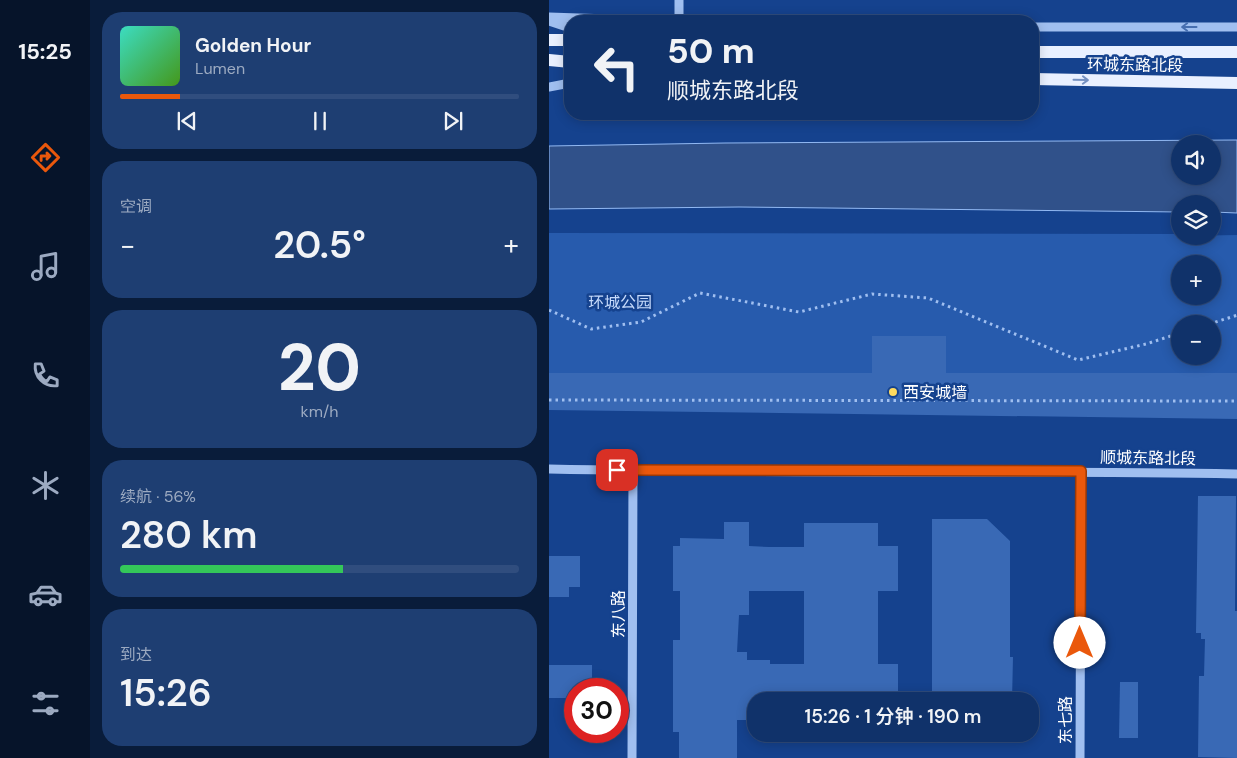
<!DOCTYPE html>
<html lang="zh">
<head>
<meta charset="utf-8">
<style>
  :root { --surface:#10326a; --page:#1e3e72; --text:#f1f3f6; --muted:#9caac1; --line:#304d7e; --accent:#ea580c }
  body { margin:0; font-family:"DM Sans","Noto Sans SC",sans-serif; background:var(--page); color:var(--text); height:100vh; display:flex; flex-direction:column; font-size:19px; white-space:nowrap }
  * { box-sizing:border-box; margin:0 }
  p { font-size:16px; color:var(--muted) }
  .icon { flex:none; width:28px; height:28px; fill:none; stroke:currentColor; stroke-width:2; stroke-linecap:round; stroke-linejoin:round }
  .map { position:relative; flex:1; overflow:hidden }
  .sheet { display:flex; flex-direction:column; gap:12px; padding:12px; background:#091c3a; width:459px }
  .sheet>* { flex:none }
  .hud { position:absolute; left:15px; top:15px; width:475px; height:105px; border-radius:20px; box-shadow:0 2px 12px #0003,0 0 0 1px var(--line); background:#10326a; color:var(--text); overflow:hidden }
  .controls { position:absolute; left:622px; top:135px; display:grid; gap:10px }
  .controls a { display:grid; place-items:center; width:50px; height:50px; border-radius:50%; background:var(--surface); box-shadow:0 2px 12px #0003,0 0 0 1px var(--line); font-size:25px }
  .speed { position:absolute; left:15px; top:678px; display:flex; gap:10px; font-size:25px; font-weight:700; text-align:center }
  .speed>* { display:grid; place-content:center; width:65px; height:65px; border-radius:50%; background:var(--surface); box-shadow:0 2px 12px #0003,0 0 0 1px var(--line); line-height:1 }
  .speed .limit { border:8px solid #d22; background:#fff; color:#111 }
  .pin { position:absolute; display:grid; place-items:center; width:42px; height:42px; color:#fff; margin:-21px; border-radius:10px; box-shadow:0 2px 8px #0006 }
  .me { position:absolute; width:55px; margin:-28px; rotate:0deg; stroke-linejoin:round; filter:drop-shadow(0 0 4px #0008) }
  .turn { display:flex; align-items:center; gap:18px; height:105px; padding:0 20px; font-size:22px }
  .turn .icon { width:65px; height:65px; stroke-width:2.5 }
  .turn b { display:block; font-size:35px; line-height:42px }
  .big { font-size:38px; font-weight:600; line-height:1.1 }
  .sheet .card { flex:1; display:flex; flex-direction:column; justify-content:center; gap:8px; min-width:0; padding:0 18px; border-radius:20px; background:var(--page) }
  .sheet .dial { align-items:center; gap:0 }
  .dial b { font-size:65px; line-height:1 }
  .song { display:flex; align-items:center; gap:15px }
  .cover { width:60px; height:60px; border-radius:8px; background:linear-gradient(135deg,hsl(170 70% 55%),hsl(100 70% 35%)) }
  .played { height:5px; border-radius:2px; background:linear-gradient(90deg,var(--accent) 15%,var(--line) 15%) }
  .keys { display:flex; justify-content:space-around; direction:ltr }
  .heat { display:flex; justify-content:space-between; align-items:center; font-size:28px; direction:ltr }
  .charge { height:8px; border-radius:4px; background:linear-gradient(90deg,#34c759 56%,var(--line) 0) }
  .trip { position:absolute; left:198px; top:692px; width:292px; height:50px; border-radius:20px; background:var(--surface); box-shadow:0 2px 12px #0003,0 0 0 1px var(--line); font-weight:600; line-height:50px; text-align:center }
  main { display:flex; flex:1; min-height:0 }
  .tabs { display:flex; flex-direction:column; width:90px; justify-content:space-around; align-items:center; background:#06142a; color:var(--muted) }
  .tabs .icon { width:35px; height:35px }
  .tabs .on { color:var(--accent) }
  .tabs b { font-size:22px; color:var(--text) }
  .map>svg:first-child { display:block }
  .green { fill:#275bad; fill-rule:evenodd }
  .water { fill:#30518a; stroke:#92b9f3; fill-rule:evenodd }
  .building { fill:#3969b5; fill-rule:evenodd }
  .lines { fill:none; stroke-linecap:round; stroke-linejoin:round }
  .path { stroke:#a0bff0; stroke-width:3; stroke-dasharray:2.5 4; stroke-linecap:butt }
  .minor { stroke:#a0bff0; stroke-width:9 }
  .major { stroke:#e9f0ff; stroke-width:12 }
  .oneway { stroke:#466eb0 }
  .oneway2 { stroke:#7490c1 }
  .route-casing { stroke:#983908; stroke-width:12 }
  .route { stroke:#ea580c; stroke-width:9 }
  .poi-dot { fill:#ffdb5f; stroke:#15428e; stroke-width:2 }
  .labels { text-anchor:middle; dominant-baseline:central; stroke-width:5; stroke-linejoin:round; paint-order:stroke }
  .street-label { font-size:16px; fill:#fff; stroke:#15428e }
  .park-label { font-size:16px; fill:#c7dbfc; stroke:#15428e }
  .poi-label { font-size:16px; fill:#fff; stroke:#15428e; text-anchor:start }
</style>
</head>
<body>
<main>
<nav class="tabs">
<b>15:25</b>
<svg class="icon on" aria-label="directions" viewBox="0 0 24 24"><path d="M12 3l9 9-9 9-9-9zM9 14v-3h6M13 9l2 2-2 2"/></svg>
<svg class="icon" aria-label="music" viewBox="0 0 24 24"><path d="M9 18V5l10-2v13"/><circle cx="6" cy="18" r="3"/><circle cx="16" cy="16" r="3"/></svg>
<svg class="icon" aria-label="phone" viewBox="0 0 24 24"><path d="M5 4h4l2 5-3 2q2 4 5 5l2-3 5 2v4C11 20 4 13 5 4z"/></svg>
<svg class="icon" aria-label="climate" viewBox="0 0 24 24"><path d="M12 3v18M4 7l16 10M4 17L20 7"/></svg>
<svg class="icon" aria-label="car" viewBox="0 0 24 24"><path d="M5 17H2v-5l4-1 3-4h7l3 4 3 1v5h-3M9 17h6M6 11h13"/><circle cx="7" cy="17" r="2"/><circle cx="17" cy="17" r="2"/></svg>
<svg class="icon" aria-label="filters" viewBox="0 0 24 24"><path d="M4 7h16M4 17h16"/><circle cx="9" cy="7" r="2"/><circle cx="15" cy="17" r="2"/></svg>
</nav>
<section class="sheet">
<div class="card">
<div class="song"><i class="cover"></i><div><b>Golden Hour</b><p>Lumen</p></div></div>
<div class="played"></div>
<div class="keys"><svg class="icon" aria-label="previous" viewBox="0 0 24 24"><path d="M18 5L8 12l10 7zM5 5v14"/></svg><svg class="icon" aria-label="pause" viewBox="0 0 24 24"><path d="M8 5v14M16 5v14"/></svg><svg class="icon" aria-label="next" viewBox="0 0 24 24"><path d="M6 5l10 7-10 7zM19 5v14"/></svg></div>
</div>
<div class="card"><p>空调</p>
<div class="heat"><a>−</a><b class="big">20.5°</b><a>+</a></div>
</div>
<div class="card dial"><b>20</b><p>km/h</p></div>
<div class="card"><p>续航 · 56%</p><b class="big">280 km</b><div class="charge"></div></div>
<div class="card"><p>到达</p><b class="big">15:26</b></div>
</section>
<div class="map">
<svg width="689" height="758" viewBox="0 0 689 758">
  <rect width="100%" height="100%" fill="#15428e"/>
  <!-- green -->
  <path class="green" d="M0 233 631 234V236L688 235V373H397L396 336H323V373H0ZM631 264H664V296H631ZM631 324H664V356H631Z"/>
  <!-- water -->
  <path class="water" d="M688 140V213L664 212V204H631V212L190 207 0 209V146L176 143ZM631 144H664V176H631Z"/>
  <!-- building -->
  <g class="building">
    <path d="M323 336H397V373H689V419L0 410V373H323Z"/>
    <path d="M649 496H687L686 611H689V758L649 757 650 676H655L656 639H652V633H647Z"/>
    <path d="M383 519H438L461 541V657H464L463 701H383Z"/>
    <path d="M175 522H200V546L220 547H255V523H329V546H349V591H329V664H349V701H206V712H197V720H188V758H130V732H124V640H131V591H124V546H131V538L175 539ZM200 591H255V664H221V660H198V652H188L190 615H200Z"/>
    <path d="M0 556H31V587H20V597H0Z"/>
    <path d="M0 665H43V689H26V698H0Z"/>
    <path d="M571 682H589V738H570Z"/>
    <rect x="382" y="734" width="79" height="9"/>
  </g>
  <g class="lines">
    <!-- path -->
    <g class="path">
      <path d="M0 310 42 329 92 322 151 293 250 312 323 294 379 298 529 360 597 344 631 333"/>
      <path d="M660 324 689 315"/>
      <path d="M0 400 689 401"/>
    </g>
    <!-- minor -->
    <g class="minor">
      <path d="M0 17 120 21"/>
      <path d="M0 21 21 28"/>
      <path d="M130 21V0"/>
      <path d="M484 27H689"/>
      <path d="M0 87 21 83"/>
      <path d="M0 469C229 474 459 470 689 474"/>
      <path d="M83 758 84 471"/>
      <path d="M531 758 532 471"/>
    </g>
    <!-- major -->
    <g class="major">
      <path d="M0 40H21"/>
      <path d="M484 52H689"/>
      <path d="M0 60 21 62"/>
      <path d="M484 79 689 83"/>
    </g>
  </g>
  <!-- one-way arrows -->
  <defs><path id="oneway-shaft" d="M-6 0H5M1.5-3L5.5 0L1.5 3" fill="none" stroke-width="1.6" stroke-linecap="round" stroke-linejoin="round" transform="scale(1.25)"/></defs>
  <use class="oneway" href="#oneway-shaft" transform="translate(640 27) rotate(-180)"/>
  <use class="oneway2" href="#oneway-shaft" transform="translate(532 80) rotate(1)"/>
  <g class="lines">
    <defs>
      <path id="route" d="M68 470 532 471 531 643"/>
    </defs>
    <!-- route casing -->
    <use href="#route" class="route-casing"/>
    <!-- route -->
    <use href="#route" class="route"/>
  </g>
  <!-- markers -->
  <circle class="poi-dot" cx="344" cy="392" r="5"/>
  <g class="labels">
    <!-- street labels -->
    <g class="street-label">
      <text transform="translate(586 65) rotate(1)">环城东路北段</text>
      <text transform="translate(599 458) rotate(1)">顺城东路北段</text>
      <text transform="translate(69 614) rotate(-90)">东八路</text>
      <text transform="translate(516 720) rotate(-90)">东七路</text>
    </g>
    <!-- park labels -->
    <g class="park-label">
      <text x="71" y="302">环城公园</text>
    </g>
    <!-- poi labels -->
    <g class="poi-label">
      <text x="354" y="392">西安城墙</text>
    </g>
  </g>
</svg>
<div class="controls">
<a><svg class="icon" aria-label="sound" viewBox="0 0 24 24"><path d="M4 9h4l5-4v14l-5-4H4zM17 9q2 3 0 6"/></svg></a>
<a><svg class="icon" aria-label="layers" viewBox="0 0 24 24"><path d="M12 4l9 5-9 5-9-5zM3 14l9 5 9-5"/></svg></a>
<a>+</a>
<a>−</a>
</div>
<div class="speed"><div class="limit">30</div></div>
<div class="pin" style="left:68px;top:470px;background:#d93025"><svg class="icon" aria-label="arrive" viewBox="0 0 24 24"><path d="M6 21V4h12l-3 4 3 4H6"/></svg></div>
<svg class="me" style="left:531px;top:643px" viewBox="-20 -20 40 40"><circle r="19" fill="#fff"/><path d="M0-13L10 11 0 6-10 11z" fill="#ea580c"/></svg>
<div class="trip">15:26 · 1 分钟 · 190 m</div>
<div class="hud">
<div class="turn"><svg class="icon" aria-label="left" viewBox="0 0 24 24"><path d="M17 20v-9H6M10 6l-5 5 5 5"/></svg><div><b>50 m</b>顺城东路北段</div></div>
</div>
</div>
</main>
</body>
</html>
